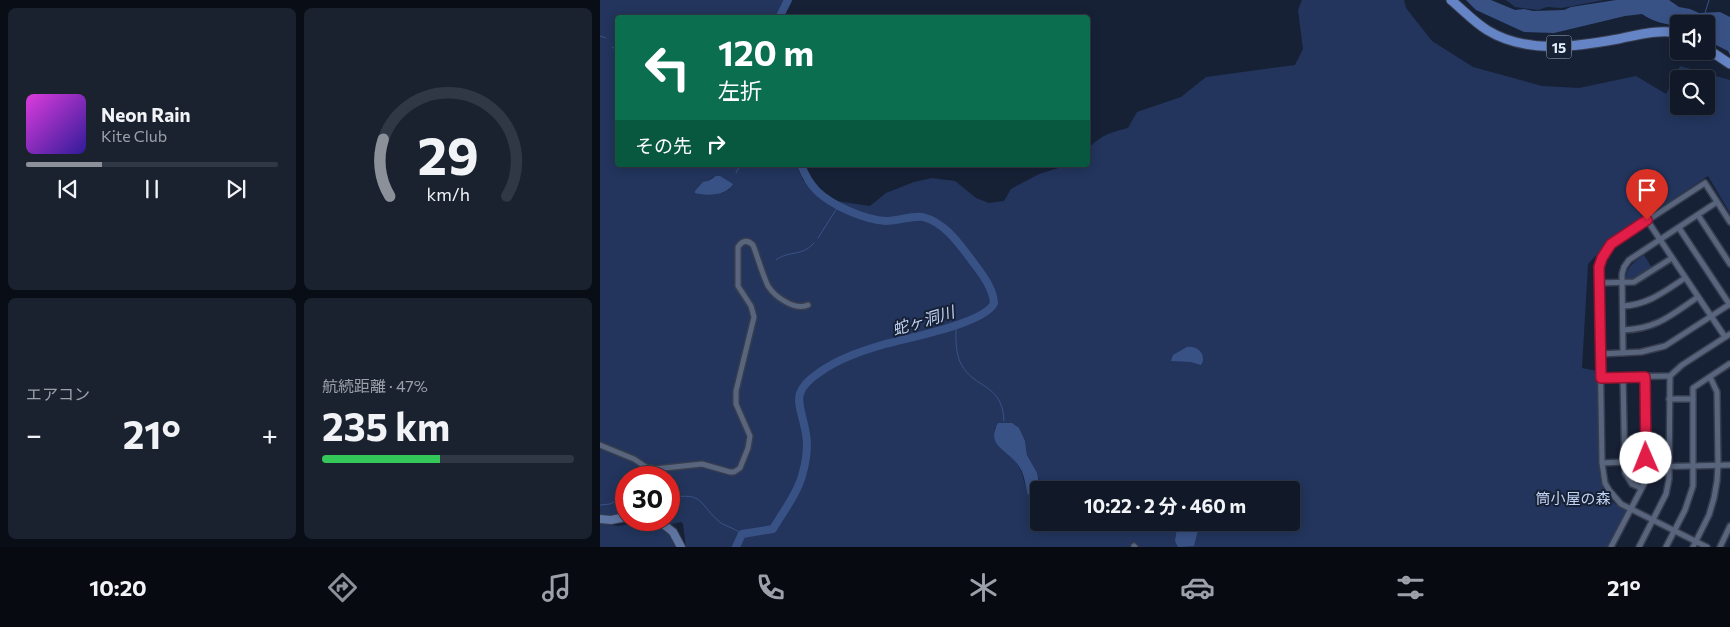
<!DOCTYPE html>
<html lang="ja">
<head>
<meta charset="utf-8">
<style>
  :root { --surface:#111928; --page:#1a2230; --text:#f1f3f6; --muted:#9ca0a8; --line:#303845; --accent:#8c9099 }
  body { margin:0; font-family:Commissioner,"Noto Sans JP",sans-serif; background:var(--page); color:var(--text); height:100vh; display:flex; flex-direction:column; font-size:19px; white-space:nowrap }
  * { box-sizing:border-box; margin:0 }
  p { font-size:16px; color:var(--muted) }
  .icon { flex:none; width:28px; height:28px; fill:none; stroke:currentColor; stroke-width:2; stroke-linecap:round; stroke-linejoin:round }
  .map { position:relative; flex:1; overflow:hidden }
  .details { display:flex; flex-direction:column; gap:8px; padding:8px; background:#090e16; width:600px }
  .details>* { flex:none }
  .top-card { position:absolute; left:15px; top:15px; width:475px; height:152px; border-radius:5px; box-shadow:0 2px 12px #0003,0 0 0 1px var(--line); background:#0b6e4f; color:#fff; overflow:hidden }
  .controls { position:absolute; left:1070px; top:15px; display:grid; gap:10px }
  .controls a { display:grid; place-items:center; width:45px; height:45px; border-radius:5px; background:var(--surface); box-shadow:0 2px 12px #0003,0 0 0 1px var(--line); font-size:25px }
  .speed { position:absolute; left:15px; top:466px; display:flex; gap:10px; font-size:25px; font-weight:700; text-align:center }
  .speed>* { display:grid; place-content:center; width:65px; height:65px; border-radius:50%; background:var(--surface); box-shadow:0 2px 12px #0003,0 0 0 1px var(--line); line-height:1 }
  .speed .limit { border:8px solid #d22; background:#fff; color:#111 }
  .pin { position:absolute; display:grid; place-items:center; width:42px; height:42px; color:#fff; margin:-51px -21px; border-radius:50% 50% 50% 0; rotate:-45deg; box-shadow:0 0 5px #0007 }
  .pin .icon { rotate:45deg }
  .me { position:absolute; width:55px; margin:-28px; rotate:359deg; stroke-linejoin:round; filter:drop-shadow(0 0 4px #0008) }
  .turn { display:flex; align-items:center; gap:18px; height:105px; padding:0 20px; font-size:22px }
  .turn .icon { width:65px; height:65px; stroke-width:2.5 }
  .turn b { display:block; font-size:35px; line-height:42px }
  .then { display:flex; align-items:center; height:48px; padding:0 20px; background:#0003; gap:10px; font-size:19px }
  .big { font-size:38px; font-weight:700; line-height:1.1 }
  .details .tile { flex:1; display:flex; flex-direction:column; justify-content:center; gap:8px; min-width:0; padding:0 18px; border-radius:8px; background:var(--page) }
  .details .dial { align-items:center; gap:0 }
  .dial svg { height:130px; overflow:visible; fill:none; stroke:var(--line); stroke-width:7; stroke-linecap:round; text-anchor:middle }
  .dial text { fill:var(--text); stroke:none }
  .song { display:flex; align-items:center; gap:15px }
  .cover { width:60px; height:60px; border-radius:8px; background:linear-gradient(135deg,hsl(300 70% 55%),hsl(250 70% 35%)) }
  .played { height:5px; border-radius:2px; background:linear-gradient(90deg,var(--accent) 30%,var(--line) 30%) }
  .keys { display:flex; justify-content:space-around; direction:ltr }
  .heat { display:flex; justify-content:space-between; align-items:center; font-size:28px; direction:ltr }
  .charge { height:8px; border-radius:4px; background:linear-gradient(90deg,#34c759 47%,var(--line) 0) }
  .details .tiles { flex:1; display:grid; gap:8px; grid-template-columns:repeat(2,1fr) }
  .trip { position:absolute; left:430px; top:481px; width:270px; height:50px; border-radius:5px; background:var(--surface); box-shadow:0 2px 12px #0003,0 0 0 1px var(--line); font-weight:700; line-height:50px; text-align:center }
  .tab-bar { display:flex; height:80px; justify-content:space-around; align-items:center; background:#070a10; color:var(--muted) }
  .tab-bar .icon { width:35px; height:35px }
  .tab-bar .on { color:var(--accent) }
  .tab-bar b { font-size:22px; color:var(--text) }
  main { display:flex; flex:1; min-height:0 }
  .map>svg:first-child { display:block }
  .green { fill:#23355d; fill-rule:evenodd }
  .water { fill:#395286 }
  .lines { fill:none; stroke-linecap:round; stroke-linejoin:round }
  .stream { stroke:#395286; stroke-width:1 }
  .river { stroke:#395286; stroke-width:8 }
  .minor-casing { stroke:#363d4e; stroke-width:8 }
  .secondary-casing { stroke:#363d4e; stroke-width:10 }
  .primary-casing { stroke:#363d4e; stroke-width:11 }
  .minor { stroke:#58657d; stroke-width:5 }
  .secondary { stroke:#5f75a1; stroke-width:8 }
  .primary { stroke:#6584c5; stroke-width:9 }
  .route-casing { stroke:#92132f; stroke-width:12 }
  .route { stroke:#e11d48; stroke-width:9 }
  .labels { text-anchor:middle; dominant-baseline:central; stroke-width:4; stroke-linejoin:round; paint-order:stroke }
  .shield { fill:#172136; stroke:#a9b2c2; stroke-width:1 }
  .shield-label { font-size:14px; font-weight:bold; fill:#e8f0fe }
  .park-label { font-size:15px; fill:#c2d3f3; stroke:#172136 }
  .water-label { font-size:16px; font-style:italic; fill:#c2d2f3; stroke:#172136 }
</style>
</head>
<body>
<main>
<section class="details">
<div class="tiles">
<div class="tile">
<div class="song"><i class="cover"></i><div><b>Neon Rain</b><p>Kite Club</p></div></div>
<div class="played"></div>
<div class="keys"><svg class="icon" aria-label="previous" viewBox="0 0 24 24"><path d="M18 5L8 12l10 7zM5 5v14"/></svg><svg class="icon" aria-label="pause" viewBox="0 0 24 24"><path d="M8 5v14M16 5v14"/></svg><svg class="icon" aria-label="next" viewBox="0 0 24 24"><path d="M6 5l10 7-10 7zM19 5v14"/></svg></div>
</div>
<div class="tile dial"><svg viewBox="0 0 100 80">
<path d="M14 69A42 42 0 1 1 86 69"/>
<path d="M14 69A42 42 0 0 1 10 34" stroke="#8c9099"/>
<text x="50" y="56" font-size="32" font-weight="700">29</text>
<text x="50" y="72" font-size="11">km/h</text>
</svg></div>
<div class="tile"><p>エアコン</p>
<div class="heat"><a>−</a><b class="big">21°</b><a>+</a></div>
</div>
<div class="tile"><p>航続距離 · 47%</p><b class="big">235 km</b><div class="charge"></div></div>
</div>
</section>
<div class="map">
<svg width="1130" height="547" viewBox="0 0 1130 547">
  <rect width="100%" height="100%" fill="#172136"/>
  <!-- green -->
  <g class="green">
    <path d="M0 0H185L176 17 18 18V165H196L203 180 223 199 270 206 286 193 314 182 332 178 355 181 376 198 389 203 404 201 411 189 439 174 468 165H488V149C501 135 509 133 528 128L537 112 581 97 606 77 695 65 703 49 698 10 702 0H804L806 8 832 41 873 67 942 86 979 88 1036 76 1066 94 1080 66 1130 80V213L1108 176 1009 242 988 264 982 368 997 371 1000 474 1001 483 1009 500 1027 511 1007 547H86L83 524 81 522 72 524 65 520H69V478H26V514L13 516H0ZM1079 79H1106V106H1079ZM113 177 130 189C119 196 107 194 95 191ZM395 427 425 441 427 455 443 487 429 495C424 485 424 475 418 465 409 450 391 450 395 427ZM439 490H691V522H439Z"/>
    <path d="M906 0H1004L962 8 947 7 938 10 915 7Z"/>
    <path d="M1044 255 1052 268 1030 281 1026 278C1027 266 1034 262 1044 255Z"/>
    <path d="M1044 459 1041 483 1037 484C1028 478 1028 469 1027 460Z"/>
    <path d="M48 521C63 525 71 533 78 547H0V523L18 526Z"/>
  </g>
  <!-- water -->
  <g class="water">
    <path d="M866 0H891L915 10 924 9 933 11 964 10 971 7 1016 0H1069L1079 7 1090 9 1099 13 1120 12 1130 17V55L1128 51 1106 40V24H1079V27C1064 23 1055 23 1042 14L1025 16 954 33 924 32 876 10Z"/>
    <path d="M116 176H120L133 184C126 196 108 196 95 193V191L103 182 108 181Z"/>
    <path d="M587 347C596 346 604 351 603 361L601 365 591 362 571 361 573 355Z"/>
    <path d="M398 423H412L419 428 425 441 427 455 437 473 439 482 443 487 428 495C425 485 425 474 418 465 408 450 385 446 398 423Z"/>
    <path d="M590 525 598 530 594 546 578 547 575 541 577 528 580 526Z"/>
  </g>
  <g class="lines">
    <!-- stream -->
    <g class="stream">
      <path d="M1105 13 1109 0"/>
      <path d="M0 36 6 38"/>
      <path d="M12 47 18 51"/>
      <path d="M136 173 140 165"/>
      <path d="M218 238 239 205"/>
      <path d="M176 260C189 250 202 257 214 243"/>
      <path d="M356 325C356 338 355 352 361 364 374 389 403 383 404 421"/>
      <path d="M69 498C106 491 98 505 121 523 128 527 136 529 142 534"/>
      <path d="M0 505 10 504 26 495"/>
    </g>
    <!-- river -->
    <g class="river">
      <path d="M179 18 188 0"/>
      <path d="M136 547 142 534 173 529C183 512 199 491 203 472 206 461 208 446 206 434 201 404 188 393 220 372 238 359 261 351 282 345 305 338 385 324 394 303 393 288 382 274 373 262 360 245 346 223 323 217 315 215 296 221 286 221 265 220 231 205 217 191 209 183 205 175 201 165"/>
    </g>
    <defs>
      <g id="minor">
        <path d="M1098 215 1130 264"/>
        <path d="M1047 220 1125 337"/>
        <path d="M1079 228 1130 305"/>
        <path d="M998 283 1034 282 1072 258"/>
        <path d="M1023 306C1048 305 1065 291 1085 278"/>
        <path d="M1023 330C1057 329 1071 315 1098 297"/>
        <path d="M1023 353 1022 274 1024 267 1029 260 1117 202"/>
        <path d="M1000 354 1041 352 1065 346 1130 304"/>
        <path d="M1001 377 1070 376"/>
        <path d="M1023 377 1025 473 1032 484 1041 488"/>
        <path d="M1069 399H1093"/>
        <path d="M0 445 34 459 46 467 55 469 102 464 130 472H134L140 468 148 448 150 436 136 404V391L154 317 151 306 138 286V247C142 241 147 239 153 245 158 258 162 273 168 286 175 297 195 311 208 305"/>
        <path d="M1002 463 1024 462"/>
        <path d="M1047 467 1130 465"/>
        <path d="M534 546 535 547"/>
        <path d="M1011 547 1045 482 1046 476 1045 377"/>
        <path d="M1039 547 1066 494 1069 479 1070 376 1082 365 1130 334"/>
        <path d="M1066 547 1085 510 1093 486V388L1129 364"/>
        <path d="M1093 547 1109 515 1114 498 1117 481 1118 465 1117 392 1110 377"/>
        <path d="M1107 547 1021 504 1009 490 1005 483 1002 463 999 274 1002 257 1011 244 1105 183 1130 222"/>
        <path d="M1120 547 1130 526"/>
      </g>
      <g id="secondary">
        <path d="M0 519 11 520 26 517"/>
        <path d="M58 520 73 532 81 547"/>
      </g>
      <g id="primary">
        <path d="M851 0C863 10 874 22 887 30 926 54 975 47 1018 39 1037 35 1059 29 1079 33"/>
        <path d="M1106 48 1130 64"/>
      </g>
    </defs>
    <!-- minor casing -->
    <use href="#minor" class="minor-casing"/>
    <!-- secondary casing -->
    <use href="#secondary" class="secondary-casing"/>
    <!-- primary casing -->
    <use href="#primary" class="primary-casing"/>
    <!-- minor -->
    <use href="#minor" class="minor"/>
    <!-- secondary -->
    <use href="#secondary" class="secondary"/>
    <!-- primary -->
    <use href="#primary" class="primary"/>
  </g>
  <g class="lines">
    <defs>
      <path id="route" d="M1046 458 1045 377 1001 378 999 267 1002 258 1011 244 1047 220"/>
    </defs>
    <!-- route casing -->
    <use href="#route" class="route-casing"/>
    <!-- route -->
    <use href="#route" class="route"/>
  </g>
  <g class="labels">
    <!-- shield labels -->
    <rect class="shield" x="946.5" y="35.5" width="25" height="23" rx="4"/>
    <g class="shield-label">
      <text x="959" y="47">15</text>
    </g>
    <!-- park labels -->
    <g class="park-label">
      <text x="973" y="498">筒小屋の森</text>
    </g>
    <!-- water labels -->
    <g class="water-label">
      <text transform="translate(323 320) rotate(-17)">蛇ヶ洞川</text>
    </g>
  </g>
</svg>
<div class="controls">
<a><svg class="icon" aria-label="sound" viewBox="0 0 24 24"><path d="M4 9h4l5-4v14l-5-4H4zM17 9q2 3 0 6"/></svg></a>
<a><svg class="icon" aria-label="search" viewBox="0 0 24 24"><circle cx="10" cy="10" r="6"/><path d="M15 15l6 6"/></svg></a>
</div>
<div class="speed"><div class="limit">30</div></div>
<div class="pin" style="left:1047px;top:220px;background:#d93025"><svg class="icon" aria-label="arrive" viewBox="0 0 24 24"><path d="M6 21V4h12l-3 4 3 4H6"/></svg></div>
<svg class="me" style="left:1046px;top:458px" viewBox="-20 -20 40 40"><circle r="19" fill="#fff"/><path d="M0-13L10 11 0 6-10 11z" fill="#e11d48"/></svg>
<div class="trip">10:22 · 2 分 · 460 m</div>
<div class="top-card">
<div class="turn"><svg class="icon" aria-label="left" viewBox="0 0 24 24"><path d="M17 20v-9H6M10 6l-5 5 5 5"/></svg><div><b>120 m</b>左折</div></div>
<div class="then">その先<svg class="icon" aria-label="right" viewBox="0 0 24 24"><path d="M7 20v-9h11M14 6l5 5-5 5"/></svg></div>
</div>
</div>
</main>
<nav class="tab-bar">
<b>10:20</b>
<svg class="icon on" aria-label="directions" viewBox="0 0 24 24"><path d="M12 3l9 9-9 9-9-9zM9 14v-3h6M13 9l2 2-2 2"/></svg>
<svg class="icon" aria-label="music" viewBox="0 0 24 24"><path d="M9 18V5l10-2v13"/><circle cx="6" cy="18" r="3"/><circle cx="16" cy="16" r="3"/></svg>
<svg class="icon" aria-label="phone" viewBox="0 0 24 24"><path d="M5 4h4l2 5-3 2q2 4 5 5l2-3 5 2v4C11 20 4 13 5 4z"/></svg>
<svg class="icon" aria-label="climate" viewBox="0 0 24 24"><path d="M12 3v18M4 7l16 10M4 17L20 7"/></svg>
<svg class="icon" aria-label="car" viewBox="0 0 24 24"><path d="M5 17H2v-5l4-1 3-4h7l3 4 3 1v5h-3M9 17h6M6 11h13"/><circle cx="7" cy="17" r="2"/><circle cx="17" cy="17" r="2"/></svg>
<svg class="icon" aria-label="filters" viewBox="0 0 24 24"><path d="M4 7h16M4 17h16"/><circle cx="9" cy="7" r="2"/><circle cx="15" cy="17" r="2"/></svg>
<b>21°</b>
</nav>
</body>
</html>
